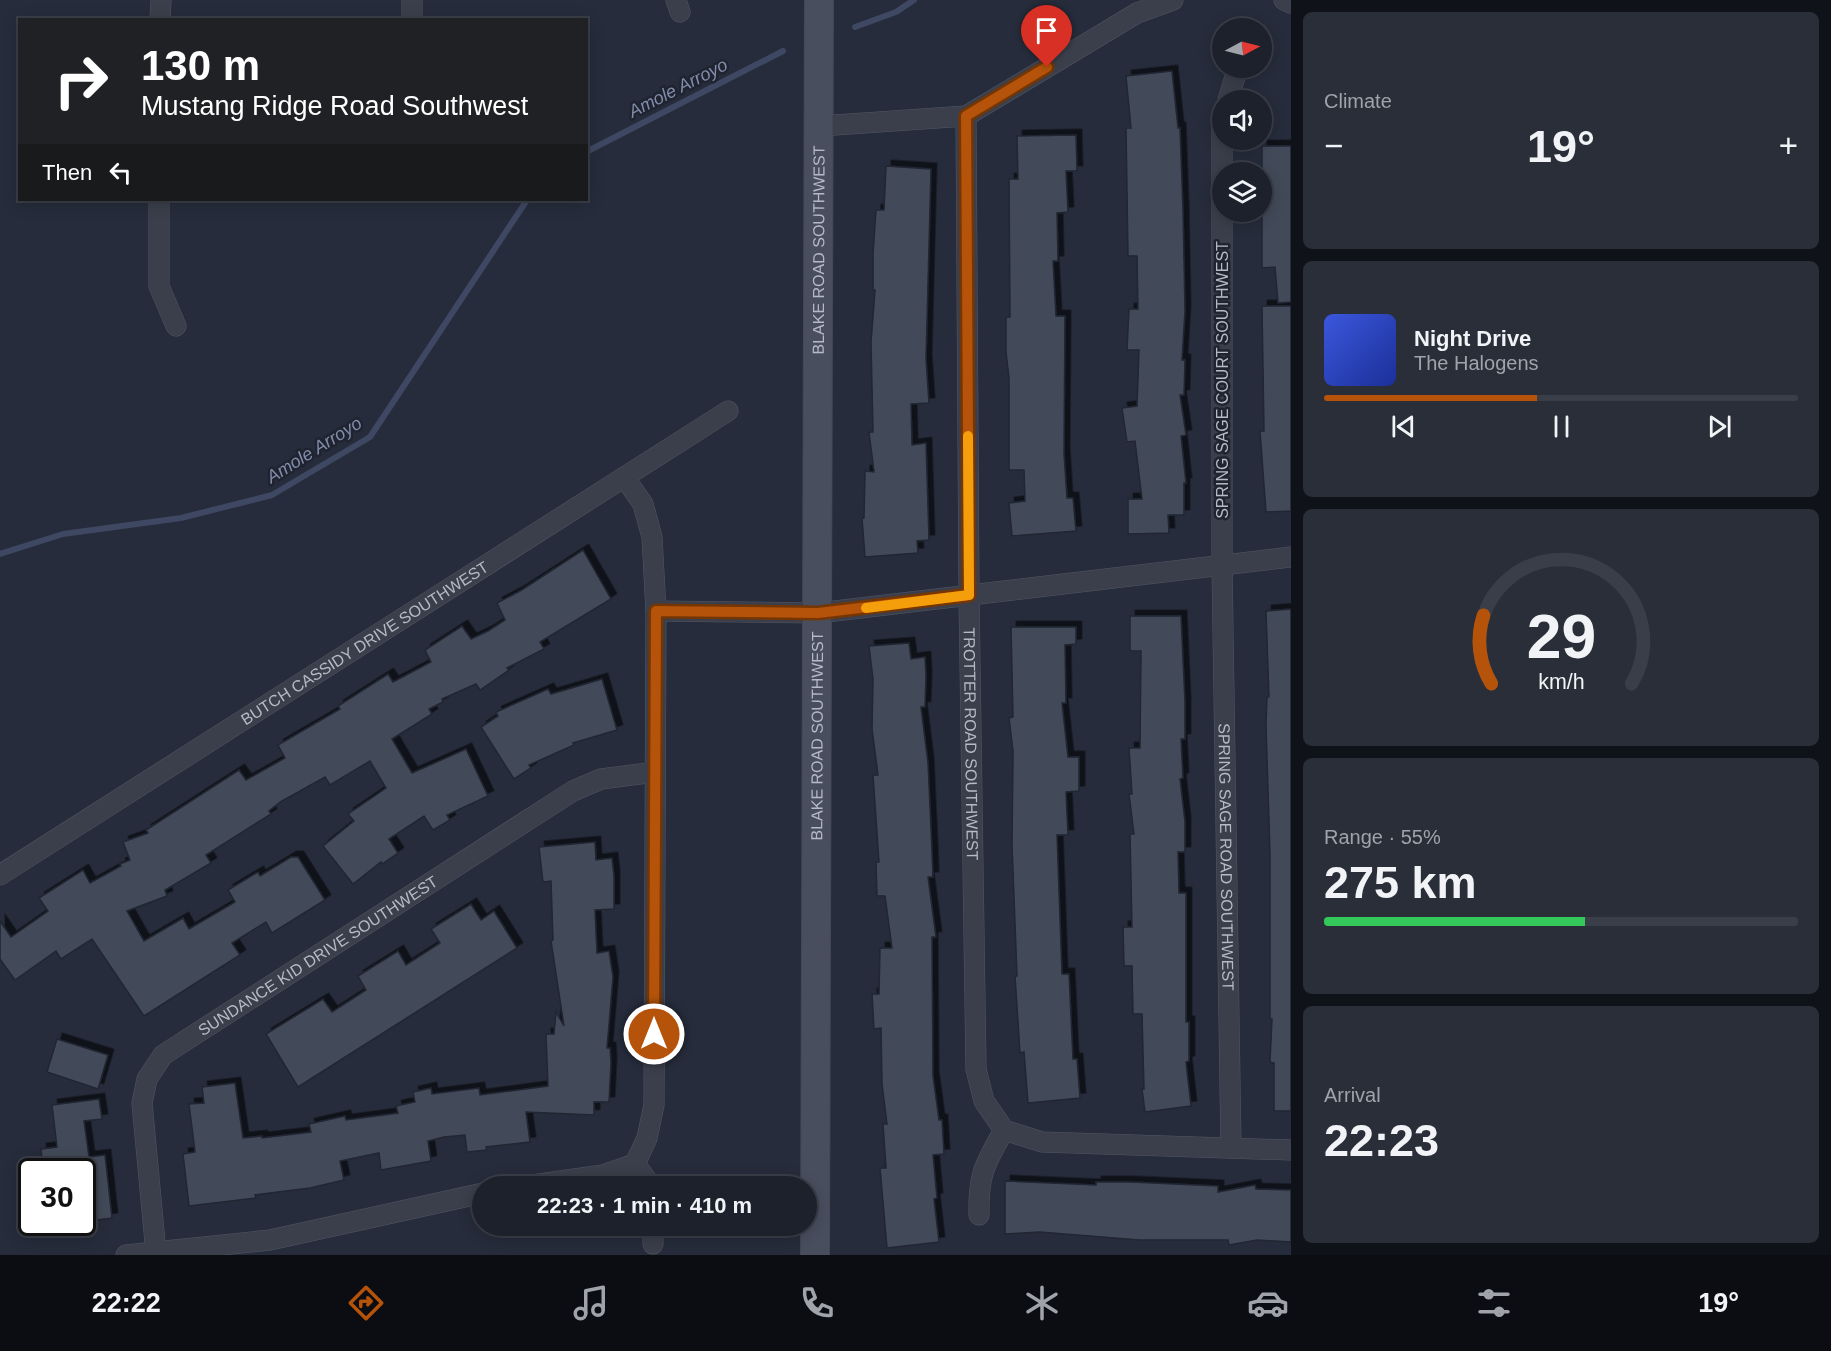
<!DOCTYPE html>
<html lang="en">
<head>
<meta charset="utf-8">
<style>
  :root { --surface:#1c212c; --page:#292e38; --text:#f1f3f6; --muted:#a0a3a9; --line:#3a3e48; --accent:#b45309 }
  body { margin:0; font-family:Arial,sans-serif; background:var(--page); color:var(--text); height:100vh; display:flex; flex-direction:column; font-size:22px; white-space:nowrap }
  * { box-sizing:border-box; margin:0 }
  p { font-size:20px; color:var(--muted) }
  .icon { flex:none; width:33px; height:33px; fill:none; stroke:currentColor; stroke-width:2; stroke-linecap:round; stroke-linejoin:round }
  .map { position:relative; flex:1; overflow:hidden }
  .panel { display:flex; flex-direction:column; gap:12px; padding:12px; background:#0f1218; width:540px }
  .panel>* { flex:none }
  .hud { position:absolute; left:18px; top:18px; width:570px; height:183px; border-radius:0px; box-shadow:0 3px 15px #0003,0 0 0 2px var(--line); background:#202124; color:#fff; overflow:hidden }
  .needle { width:39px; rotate:83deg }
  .controls { position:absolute; left:1212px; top:18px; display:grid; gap:12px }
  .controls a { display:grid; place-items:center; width:60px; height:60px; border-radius:50%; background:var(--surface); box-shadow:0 3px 15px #0003,0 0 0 2px var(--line); font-size:30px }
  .speed { position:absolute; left:18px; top:1158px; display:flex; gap:12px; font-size:30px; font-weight:700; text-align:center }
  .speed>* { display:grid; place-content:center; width:78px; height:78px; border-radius:50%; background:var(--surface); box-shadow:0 3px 15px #0003,0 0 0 2px var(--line); line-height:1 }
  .speed .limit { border:3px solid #111; border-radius:9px; background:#fff; color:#111 }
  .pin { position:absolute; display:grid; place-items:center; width:51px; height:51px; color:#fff; margin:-62px -26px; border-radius:50% 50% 50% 0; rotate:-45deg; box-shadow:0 0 6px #0007 }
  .pin .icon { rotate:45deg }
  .me { position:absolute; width:66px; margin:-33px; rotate:0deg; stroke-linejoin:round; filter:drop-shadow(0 0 4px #0008) }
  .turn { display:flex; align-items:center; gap:21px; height:126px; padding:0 24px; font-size:27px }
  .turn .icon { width:78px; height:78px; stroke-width:2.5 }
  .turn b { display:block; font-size:42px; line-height:51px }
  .then { display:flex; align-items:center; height:57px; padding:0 24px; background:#0003; gap:12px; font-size:22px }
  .big { font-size:45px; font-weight:700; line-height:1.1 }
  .panel .card { flex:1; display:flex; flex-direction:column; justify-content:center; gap:9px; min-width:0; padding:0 21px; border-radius:9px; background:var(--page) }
  .panel .dial { align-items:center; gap:0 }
  .dial svg { height:156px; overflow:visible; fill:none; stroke:var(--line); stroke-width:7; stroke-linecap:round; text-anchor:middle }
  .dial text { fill:var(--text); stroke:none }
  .song { display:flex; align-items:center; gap:18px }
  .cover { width:72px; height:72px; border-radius:9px; background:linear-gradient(135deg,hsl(230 70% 55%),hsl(230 70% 35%)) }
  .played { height:6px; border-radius:3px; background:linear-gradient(90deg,var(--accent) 45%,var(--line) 45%) }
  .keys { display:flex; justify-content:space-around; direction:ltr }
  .heat { display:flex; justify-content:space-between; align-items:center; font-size:33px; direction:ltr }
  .charge { height:9px; border-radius:4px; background:linear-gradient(90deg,#34c759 55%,var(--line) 0) }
  .trip { position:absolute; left:472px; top:1176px; width:345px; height:60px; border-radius:30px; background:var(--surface); box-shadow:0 3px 15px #0003,0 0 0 2px var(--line); font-weight:700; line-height:60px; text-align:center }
  .menu { display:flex; height:96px; justify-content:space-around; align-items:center; background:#0b0d12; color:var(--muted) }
  .menu .icon { width:42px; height:42px }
  .menu .selected { color:var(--accent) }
  .menu b { font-size:27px; color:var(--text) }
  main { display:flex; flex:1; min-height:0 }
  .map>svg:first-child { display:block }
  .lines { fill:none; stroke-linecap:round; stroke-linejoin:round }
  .stream { stroke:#3e4862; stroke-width:6 }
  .building { fill:#434a59; stroke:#212632; stroke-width:1.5; filter:url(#shadow) }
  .street-casing { stroke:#525763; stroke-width:21 }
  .secondary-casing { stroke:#434854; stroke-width:30 }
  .street { stroke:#3a3f4b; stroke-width:20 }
  .secondary { stroke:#484e5e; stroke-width:28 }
  .route-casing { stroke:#753606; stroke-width:15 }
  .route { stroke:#b45309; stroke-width:10 }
  .slow { stroke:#f59e0b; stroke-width:10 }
  .labels { text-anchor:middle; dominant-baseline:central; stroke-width:5; stroke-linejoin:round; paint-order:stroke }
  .street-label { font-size:16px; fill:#b6bac6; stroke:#1f2430 }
  .water-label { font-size:18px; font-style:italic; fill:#818dab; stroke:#1f2430 }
</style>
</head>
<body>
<main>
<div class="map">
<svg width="1291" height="1255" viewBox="0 0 1291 1255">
  <defs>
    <filter id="shadow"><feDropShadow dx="5.5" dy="-5.5" stdDeviation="0" flood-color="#0009"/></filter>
  </defs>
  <rect width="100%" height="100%" fill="#262c3b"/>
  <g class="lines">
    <!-- stream -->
    <g class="stream">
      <path d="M855 27 896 12 914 0"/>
      <path d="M586 152 783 51"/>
      <path d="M0 554 63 534 181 518 272 495 370 437 527 200"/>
    </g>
  </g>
  <!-- building -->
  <g class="building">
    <path d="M1172 71 1178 128H1180L1183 210 1185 311 1182 360H1185L1184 395H1180L1186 435 1181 436 1186 483H1184V515H1168L1169 533 1128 534V499H1142L1135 441 1127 442 1122 408 1137 406 1139 350H1127L1129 309H1138L1137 256H1128L1126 128H1131L1126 76Z"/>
    <path d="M1076 135 1077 171H1066L1068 212 1057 213 1058 261H1053L1056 316H1065L1064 453 1067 498H1073L1076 531 1012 536 1009 503 1025 501 1024 470H1009V378L1006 352V317H1010L1009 179H1018L1017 136Z"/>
    <path d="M1262 146H1291V302L1278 303 1275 267 1262 268Z"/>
    <path d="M886 166 931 169 926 359 929 403 911 404 912 445 926 443 929 540 917 541 918 553 865 557 862 518H864L865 471 874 472 869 432H873L871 342 875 290H873V254L876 210H884Z"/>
    <path d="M1262 306H1291V511L1266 512 1260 431H1264Z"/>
    <path d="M583 550 611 599 540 642 544 649 507 668 509 670 480 690 476 684 442 699 443 702 429 709 432 714 392 739 412 773 466 749 488 796 447 815 450 820 433 830 424 816 389 839 398 853 382 864 381 862 353 884 323 846 354 821 348 814 386 788 370 761 330 785 325 777 280 802 269 811 271 814 206 855 211 863 165 890 167 896 127 911 144 941 183 918 189 929 235 902 228 890 258 872 260 876 291 857H298L325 900 272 933 266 922 232 943 240 955 144 1016 92 939 61 959 56 951 15 980 0 959V921L11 937 48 911 39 898 83 870 90 883 121 866 120 864 130 860 123 842 148 833 146 830 239 770 246 780 285 758 278 745 340 709 338 706 388 674 393 682 431 662 425 650 462 626 471 639 488 631 505 620 497 603 520 591Z"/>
    <path d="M1291 609V1111H1274V1063L1270 1062 1272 1019H1270V855L1266 725 1267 697H1269L1266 611Z"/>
    <path d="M1130 616H1181L1185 703V739H1181L1183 778 1180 779 1185 822V852H1178L1179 893H1186V1022H1189V1061L1186 1062 1191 1106 1145 1112 1142 1089H1144L1142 1014H1133L1132 966H1124L1123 927H1132L1130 834H1134L1129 794H1132L1129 748H1140L1141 651H1130Z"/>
    <path d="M1011 627H1076V644L1065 645 1066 703H1062L1068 757H1079V791L1066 792 1068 835H1057L1062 974H1069L1073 1059H1077L1080 1098 1028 1103 1024 1052 1020 1053 1015 976H1017L1012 845 1013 751 1009 718 1013 717Z"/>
    <path d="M909 643 911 659 925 657 926 676 925 707H921L928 763 932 851 933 877H928L936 937H932L933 1076 939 1120H942L944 1154 933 1155 937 1198 934 1199 939 1242 887 1248 880 1168H886L883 1124H887L882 1084 881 1028 874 1029 872 994H879L880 948H892L885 896H877L876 862H879L873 775H878L872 729 873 679 869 646Z"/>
    <path d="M602 679 617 730 573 743 574 745 529 765 531 768 514 779 481 727 498 716 496 712 548 689 551 694Z"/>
    <path d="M595 842 596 860 612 858 614 876V909L595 910 597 953 609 951 613 977 607 1048H610L611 1062 609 1102H594V1115L526 1112 530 1142 486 1147 487 1150 467 1152 465 1135 444 1137 428 1141 431 1161 381 1170 379 1153 340 1161 344 1180 310 1188 255 1195 256 1198 189 1206 183 1154 195 1152 189 1104 204 1103 202 1087 235 1083 243 1138 262 1136V1138L311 1132 309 1124 345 1116 346 1120 398 1113 396 1106 415 1102 413 1092 431 1088 432 1094 479 1088 480 1095 548 1086 546 1034H554L556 1012 564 1026 551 941 553 940 551 881 543 882 539 847Z"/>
    <path d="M471 904 481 920 494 911 517 948 298 1087 266 1034 323 999 332 1012 366 990 358 976 398 951 406 965 440 943 431 929Z"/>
    <path d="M57 1039 108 1055 98 1089 47 1072Z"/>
    <path d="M99 1099 102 1119 84 1121 89 1157 105 1155 112 1218 82 1222V1172H43L41 1149 57 1147 52 1105Z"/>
    <path d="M1005 1181 1096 1185V1182H1130L1218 1186V1192L1255 1185 1256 1189 1291 1190V1242L1257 1240 1229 1245 1228 1240H1139L1040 1232 1005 1234Z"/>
  </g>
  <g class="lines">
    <defs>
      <g id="street">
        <path d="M676 0 680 12"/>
        <path d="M1284 0 1291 3"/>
        <path d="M160 20 161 0"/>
        <path d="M412 20V0"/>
        <path d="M1228 100 1235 77"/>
        <path id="s1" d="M966 116 969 595 976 1069 984 1101 1004 1130C985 1164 978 1174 979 1215"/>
        <path id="s2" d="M1222 122V565L1231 1148"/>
        <path d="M820 126 966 116 1137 13 1173 0"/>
        <path d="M159 200V286L176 326"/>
        <path d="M624 477 643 504 652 537 656 611 654 1105 647 1138 635 1164 651 1186"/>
        <path d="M656 611 818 613 1291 557"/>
        <path id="s3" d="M0 875 728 411"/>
        <path d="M1004 1130 1042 1142 1291 1150"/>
        <path d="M525 1186 603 1175 635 1164"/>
        <path d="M653 1226V1244"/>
        <path id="s4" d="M156 1253 142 1103 147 1079 163 1055 573 791 601 779 655 772"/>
        <path d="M126 1255 270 1240 483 1193"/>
      </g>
      <g id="secondary">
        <path id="s5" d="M815 1255 819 0"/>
      </g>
    </defs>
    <!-- street casing -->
    <use href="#street" class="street-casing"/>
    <!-- secondary casing -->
    <use href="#secondary" class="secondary-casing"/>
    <!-- street -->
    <use href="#street" class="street"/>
    <!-- secondary -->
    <use href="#secondary" class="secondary"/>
  </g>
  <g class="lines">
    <defs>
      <path id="route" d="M654 1034 656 611 818 613 969 595 966 116 1047 67"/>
    </defs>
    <!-- route casing -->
    <use href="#route" class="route-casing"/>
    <!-- route -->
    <use href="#route" class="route"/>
    <!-- slow -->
    <path class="slow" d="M866 608 969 595 968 436"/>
  </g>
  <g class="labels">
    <!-- street labels -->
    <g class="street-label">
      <text stroke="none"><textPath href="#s5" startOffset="1005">BLAKE ROAD SOUTHWEST</textPath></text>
      <text transform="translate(1222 380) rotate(-90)">SPRING SAGE COURT SOUTHWEST</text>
      <text stroke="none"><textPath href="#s3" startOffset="432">BUTCH CASSIDY DRIVE SOUTHWEST</textPath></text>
      <text stroke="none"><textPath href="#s5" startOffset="519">BLAKE ROAD SOUTHWEST</textPath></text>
      <text stroke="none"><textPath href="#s1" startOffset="628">TROTTER ROAD SOUTHWEST</textPath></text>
      <text stroke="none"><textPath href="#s2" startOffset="735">SPRING SAGE ROAD SOUTHWEST</textPath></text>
      <text stroke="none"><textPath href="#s4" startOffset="388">SUNDANCE KID DRIVE SOUTHWEST</textPath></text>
    </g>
    <!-- water labels -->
    <g class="water-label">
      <text transform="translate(678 88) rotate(-27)">Amole Arroyo</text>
      <text transform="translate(314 450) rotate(-32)">Amole Arroyo</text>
    </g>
  </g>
</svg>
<div class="controls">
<a><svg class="needle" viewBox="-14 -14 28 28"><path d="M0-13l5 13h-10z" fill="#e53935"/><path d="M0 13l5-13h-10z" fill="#a0a3a9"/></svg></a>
<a><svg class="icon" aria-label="sound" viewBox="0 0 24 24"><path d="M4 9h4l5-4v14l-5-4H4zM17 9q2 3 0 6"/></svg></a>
<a><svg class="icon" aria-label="layers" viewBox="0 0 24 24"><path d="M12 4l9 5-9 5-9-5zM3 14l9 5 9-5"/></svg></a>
</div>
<div class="speed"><div class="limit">30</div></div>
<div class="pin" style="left:1047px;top:67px;background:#d93025"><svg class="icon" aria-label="arrive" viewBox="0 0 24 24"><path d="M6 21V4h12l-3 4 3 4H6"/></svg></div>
<svg class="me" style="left:654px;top:1034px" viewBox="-20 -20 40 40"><circle r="17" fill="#b45309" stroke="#fff" stroke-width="3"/><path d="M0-11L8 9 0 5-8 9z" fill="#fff"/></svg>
<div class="trip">22:23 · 1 min · 410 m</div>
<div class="hud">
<div class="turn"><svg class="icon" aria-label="right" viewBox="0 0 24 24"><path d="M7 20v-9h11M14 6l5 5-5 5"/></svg><div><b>130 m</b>Mustang Ridge Road Southwest</div></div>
<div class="then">Then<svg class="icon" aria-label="left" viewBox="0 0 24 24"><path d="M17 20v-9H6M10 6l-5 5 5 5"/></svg></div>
</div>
</div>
<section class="panel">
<div class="card"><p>Climate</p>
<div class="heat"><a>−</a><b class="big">19°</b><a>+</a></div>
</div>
<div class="card">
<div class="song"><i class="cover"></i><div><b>Night Drive</b><p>The Halogens</p></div></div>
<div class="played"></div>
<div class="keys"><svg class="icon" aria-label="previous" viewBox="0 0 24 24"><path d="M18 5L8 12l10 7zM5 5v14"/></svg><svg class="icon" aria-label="pause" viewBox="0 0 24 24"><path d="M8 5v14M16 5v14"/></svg><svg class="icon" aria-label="next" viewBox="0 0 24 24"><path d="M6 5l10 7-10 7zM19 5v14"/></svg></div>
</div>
<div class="card dial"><svg viewBox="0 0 100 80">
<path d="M14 69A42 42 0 1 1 86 69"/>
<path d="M14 69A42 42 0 0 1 10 34" stroke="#b45309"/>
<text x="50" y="56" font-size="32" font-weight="700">29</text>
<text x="50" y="72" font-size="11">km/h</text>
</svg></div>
<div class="card"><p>Range · 55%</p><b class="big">275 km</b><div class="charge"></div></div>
<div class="card"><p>Arrival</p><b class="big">22:23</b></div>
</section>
</main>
<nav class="menu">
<b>22:22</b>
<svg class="icon selected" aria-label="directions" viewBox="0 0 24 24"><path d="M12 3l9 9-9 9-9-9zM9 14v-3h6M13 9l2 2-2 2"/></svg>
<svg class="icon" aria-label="music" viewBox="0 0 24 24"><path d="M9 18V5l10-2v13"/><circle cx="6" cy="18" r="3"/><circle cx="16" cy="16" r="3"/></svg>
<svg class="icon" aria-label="phone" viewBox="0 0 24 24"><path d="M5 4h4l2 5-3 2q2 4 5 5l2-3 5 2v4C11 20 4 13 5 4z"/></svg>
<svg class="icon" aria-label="climate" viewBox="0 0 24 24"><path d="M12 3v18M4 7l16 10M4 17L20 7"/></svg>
<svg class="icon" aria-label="car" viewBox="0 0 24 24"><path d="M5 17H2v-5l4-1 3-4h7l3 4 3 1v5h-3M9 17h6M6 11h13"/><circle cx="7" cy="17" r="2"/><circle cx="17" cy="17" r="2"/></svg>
<svg class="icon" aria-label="filters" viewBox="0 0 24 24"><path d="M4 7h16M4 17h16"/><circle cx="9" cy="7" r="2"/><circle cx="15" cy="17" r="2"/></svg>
<b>19°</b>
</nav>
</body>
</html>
